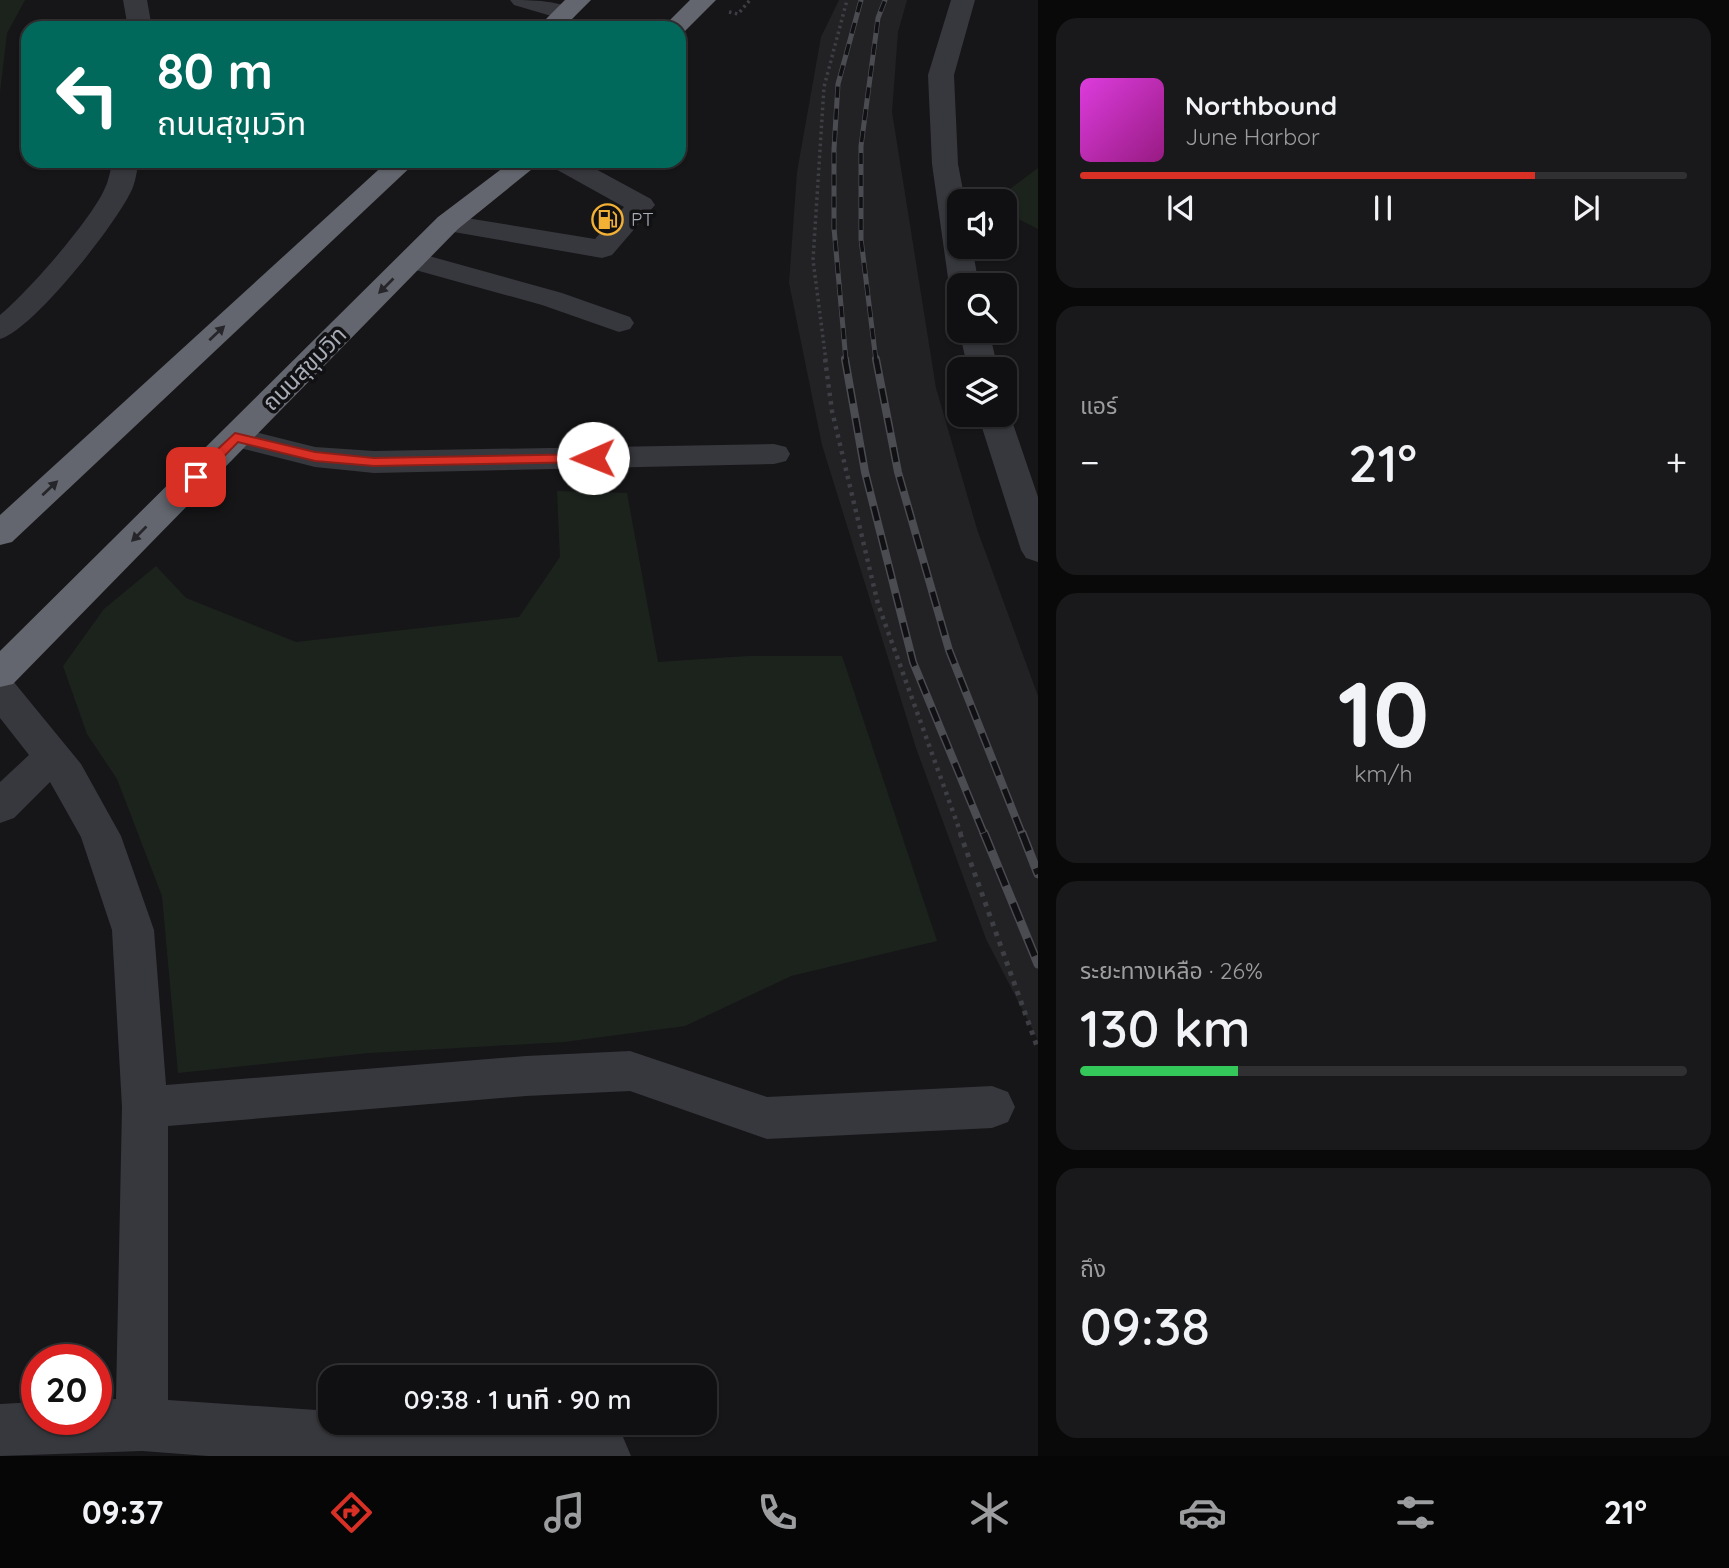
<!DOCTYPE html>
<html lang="th">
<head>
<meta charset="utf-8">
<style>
  :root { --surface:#101012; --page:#19191b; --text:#f1f3f6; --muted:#9c9d9f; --line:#303032; --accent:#d93025 }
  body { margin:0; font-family:Quicksand,"Noto Sans Thai",sans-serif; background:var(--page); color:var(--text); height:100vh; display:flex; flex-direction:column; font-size:26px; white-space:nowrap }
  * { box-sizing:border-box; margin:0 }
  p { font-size:23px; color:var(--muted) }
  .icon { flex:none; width:38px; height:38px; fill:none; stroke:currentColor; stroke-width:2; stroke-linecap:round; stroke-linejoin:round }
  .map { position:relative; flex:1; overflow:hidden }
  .side { display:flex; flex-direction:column; gap:18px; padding:18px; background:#09090a; width:691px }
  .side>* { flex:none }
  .guide { position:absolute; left:21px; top:21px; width:665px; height:147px; border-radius:21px; box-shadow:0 2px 5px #0004,0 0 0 2px var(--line); background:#00695c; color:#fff; overflow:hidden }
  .controls { position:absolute; left:947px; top:189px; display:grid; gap:14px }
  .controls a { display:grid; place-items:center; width:70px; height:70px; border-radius:14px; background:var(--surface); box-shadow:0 2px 5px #0004,0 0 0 2px var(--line); font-size:35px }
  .speed { position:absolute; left:21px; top:1344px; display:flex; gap:14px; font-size:35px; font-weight:700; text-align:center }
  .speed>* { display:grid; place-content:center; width:91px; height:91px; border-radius:50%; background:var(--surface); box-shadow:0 2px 5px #0004,0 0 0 2px var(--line); line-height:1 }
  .speed .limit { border:10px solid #d22; background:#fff; color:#111 }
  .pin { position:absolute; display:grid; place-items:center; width:60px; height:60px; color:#fff; margin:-30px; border-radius:14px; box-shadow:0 4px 10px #0006 }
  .me { position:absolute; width:77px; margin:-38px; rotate:269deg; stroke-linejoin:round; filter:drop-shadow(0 0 5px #0008) }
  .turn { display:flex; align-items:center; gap:24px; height:147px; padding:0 21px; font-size:32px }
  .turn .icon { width:91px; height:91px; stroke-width:2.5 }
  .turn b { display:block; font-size:49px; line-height:60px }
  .big { font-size:52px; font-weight:600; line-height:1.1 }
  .side .widget { flex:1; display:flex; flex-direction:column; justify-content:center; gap:10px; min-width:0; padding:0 24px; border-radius:21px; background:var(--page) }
  .side .dial { align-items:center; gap:0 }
  .dial b { font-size:91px; line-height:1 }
  .song { display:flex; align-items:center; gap:21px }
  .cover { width:84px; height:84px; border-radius:10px; background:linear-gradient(135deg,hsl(300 70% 55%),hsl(310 70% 35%)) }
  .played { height:7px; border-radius:4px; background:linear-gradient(90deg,var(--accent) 75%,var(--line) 75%) }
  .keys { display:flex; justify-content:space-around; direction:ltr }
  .heat { display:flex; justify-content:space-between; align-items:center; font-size:38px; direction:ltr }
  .charge { height:10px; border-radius:5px; background:linear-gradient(90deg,#34c759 26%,var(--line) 0) }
  .trip { position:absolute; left:318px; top:1365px; width:399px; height:70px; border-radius:21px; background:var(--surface); box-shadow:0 2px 5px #0004,0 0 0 2px var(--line); font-weight:600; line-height:70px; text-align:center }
  .tab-bar { display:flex; height:112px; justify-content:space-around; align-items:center; background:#060607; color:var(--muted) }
  .tab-bar .icon { width:49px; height:49px }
  .tab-bar .on { color:var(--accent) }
  .tab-bar b { font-size:32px; color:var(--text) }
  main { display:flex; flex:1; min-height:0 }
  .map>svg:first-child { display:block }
  .built { fill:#222225 }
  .green { fill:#1c231d }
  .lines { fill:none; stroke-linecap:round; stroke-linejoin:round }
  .path-far2 { stroke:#3d3f44; stroke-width:3.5; stroke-dasharray:2.5 3.5; stroke-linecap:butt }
  .path-far1 { stroke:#3d3f44; stroke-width:4.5; stroke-dasharray:3.5 5; stroke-linecap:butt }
  .path { stroke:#3d3f44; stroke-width:5; stroke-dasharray:4.5 6; stroke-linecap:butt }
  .minor { fill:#37383d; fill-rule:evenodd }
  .highway { fill:#63666e; fill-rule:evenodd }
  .rail-far2-casing { stroke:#4a4c52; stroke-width:5 }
  .rail-far1-casing { stroke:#4a4c52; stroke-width:8 }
  .rail-casing { stroke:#4a4c52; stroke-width:9 }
  .rail-far2 { stroke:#111113; stroke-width:3.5; stroke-dasharray:11; stroke-linecap:butt }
  .rail-far1 { stroke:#111113; stroke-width:5; stroke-dasharray:15; stroke-linecap:butt }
  .rail { stroke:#111113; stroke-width:6; stroke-dasharray:19; stroke-linecap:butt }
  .oneway { fill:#26262a }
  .route { fill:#d93025; stroke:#8d1f18; stroke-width:2 }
  .labels { text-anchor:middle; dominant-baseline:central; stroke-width:7; stroke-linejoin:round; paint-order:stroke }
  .far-poi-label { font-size:19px; fill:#a8adb8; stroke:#111113; text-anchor:start }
  .street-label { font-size:23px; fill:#a8adb8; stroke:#111113 }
</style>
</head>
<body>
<main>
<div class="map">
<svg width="1038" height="1456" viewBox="0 0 1038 1456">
  <rect width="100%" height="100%" fill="#161618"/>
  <!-- built -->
  <path class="built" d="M839 0H907L898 32 892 112 936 388 977 529 1038 696V1040L986 939 916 748 822 445 789 283 797 172 821 37Z"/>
  <!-- green -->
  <g class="green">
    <path d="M0 0H25L7 33 0 92Z"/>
    <path d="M1038 168V229L1005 212 1004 201H994Z"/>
    <path d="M557 491 627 493 658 662 748 656H842L937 941 791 976 685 1026 564 1042 369 1053 178 1073 162 896 117 779 87 734 63 666 104 609 156 566 186 598 296 642 519 617 560 557Z"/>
  </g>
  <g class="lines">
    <!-- path-far2 -->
    <g class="path-far2">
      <path d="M729 12 738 14 750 0"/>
      <path d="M826 361 813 260 824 87 847 0"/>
    </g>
    <!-- path-far1 -->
    <path class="path-far1" d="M825 359 832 411 878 604 961 834"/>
    <!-- path -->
    <path class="path" d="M960 833 1038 1049"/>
    <!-- minor -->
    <g class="minor">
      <path d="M123 0H147L152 28H128Z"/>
      <path d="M510 0C529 0 565 0 577 13L573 18 565 20 514 5Z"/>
      <path d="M951 0H975L954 75 958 164 965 201H959V247H972L979 285H959V293L949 285 932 164 928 75Z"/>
      <path d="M113 161H139C137 169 136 179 133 187 120 220 32 331 0 339V315C27 293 92 219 105 188 109 180 110 170 113 161Z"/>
      <path d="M548 161H581L651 199 655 205 612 255 602 258 448 231 438 229 434 223 438 217 448 215 595 239 624 207 552 167Z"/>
      <path d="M411 251 562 293 630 317 634 323 630 329 619 332 542 305 401 266 397 260 401 254Z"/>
      <path d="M959 331H989L998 369H968Z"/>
      <path d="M1004 408 1010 415 1038 497V562L1026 558 1021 550 978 415H1004Z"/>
      <path d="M235 427 315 447 374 451 774 444 786 447 790 454 786 461 774 464 374 473 315 467 224 444 219 437 224 430Z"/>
      <path d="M0 677 13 681 81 764 121 836 154 930 166 1085 526 1056 630 1051 767 1097 992 1086 1008 1092 1015 1107 1008 1122 992 1128 767 1139 630 1091 526 1096 168 1126V1400L331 1411V1423H605L623 1437 631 1456H208L142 1451 0 1456V1404L37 1402V1419H96V1400L116 1399 122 1107 112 930 81 837 50 782 14 818 0 823V782L29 755 0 718Z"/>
    </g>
    <!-- highway -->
    <g class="highway">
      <path d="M565 0H591L563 28H537Z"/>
      <path d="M690 0H716L683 33 679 34V28H662Z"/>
      <path d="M388 161H417L12 542 0 545V515Z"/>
      <path d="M512 161H542L458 229 13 684 0 687V651L438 217Z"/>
    </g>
    <defs>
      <g id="rail-far2">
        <path d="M846 361 834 228V149L838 84 861 0"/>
        <path d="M876 361 861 239V146L878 18 885 0"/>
      </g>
      <g id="rail-far1">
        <path d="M845 359 865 472 913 662 984 834"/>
        <path d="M876 359 898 472 949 650 1022 834"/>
      </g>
      <g id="rail">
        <path d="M984 833 1038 964"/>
        <path d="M1022 833 1038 874"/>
      </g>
    </defs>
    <!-- rail-far2 casing -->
    <use href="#rail-far2" class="rail-far2-casing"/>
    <!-- rail-far1 casing -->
    <use href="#rail-far1" class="rail-far1-casing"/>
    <!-- rail casing -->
    <use href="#rail" class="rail-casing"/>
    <!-- rail-far2 -->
    <use href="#rail-far2" class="rail-far2"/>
    <!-- rail-far1 -->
    <use href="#rail-far1" class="rail-far1"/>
    <!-- rail -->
    <use href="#rail" class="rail"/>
  </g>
  <!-- one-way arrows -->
  <defs><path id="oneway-solid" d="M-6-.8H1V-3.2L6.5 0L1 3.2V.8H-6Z" transform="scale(1.75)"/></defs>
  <g class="oneway">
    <use href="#oneway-solid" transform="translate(386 286) rotate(135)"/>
    <use href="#oneway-solid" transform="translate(217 333) rotate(-43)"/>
    <use href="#oneway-solid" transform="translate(50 488) rotate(-43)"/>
    <use href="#oneway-solid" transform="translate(139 534) rotate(135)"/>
  </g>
  <!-- route -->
  <path class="route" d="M235 433 315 452 374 458 593 454 600 458 593 462 374 466 315 461 238 442 201 480H191V474Z"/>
  <!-- icons -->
  <defs>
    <symbol id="fuel-ring" viewBox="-11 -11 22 22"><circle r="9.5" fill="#111113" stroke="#f2b134" stroke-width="1.5"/><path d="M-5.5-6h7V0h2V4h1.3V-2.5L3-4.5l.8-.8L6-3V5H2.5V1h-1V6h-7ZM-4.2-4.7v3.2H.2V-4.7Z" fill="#f2b134"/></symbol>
  </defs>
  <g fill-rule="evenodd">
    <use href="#fuel-ring" x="590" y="202" width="35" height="35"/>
  </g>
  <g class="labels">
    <!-- far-poi labels -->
    <g class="far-poi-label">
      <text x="631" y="219">PT</text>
    </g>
    <!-- street labels -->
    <g class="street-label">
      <text transform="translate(304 368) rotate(-45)">ถนนสุขุมวิท</text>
    </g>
  </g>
</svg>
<div class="controls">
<a><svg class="icon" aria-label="sound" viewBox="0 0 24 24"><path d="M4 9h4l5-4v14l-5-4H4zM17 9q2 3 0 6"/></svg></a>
<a><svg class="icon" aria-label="search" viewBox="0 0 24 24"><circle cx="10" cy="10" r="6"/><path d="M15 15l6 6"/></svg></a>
<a><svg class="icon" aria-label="layers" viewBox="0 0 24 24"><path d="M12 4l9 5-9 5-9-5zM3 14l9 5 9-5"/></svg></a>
</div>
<div class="speed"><div class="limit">20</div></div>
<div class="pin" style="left:196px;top:477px;background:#d93025"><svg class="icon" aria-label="arrive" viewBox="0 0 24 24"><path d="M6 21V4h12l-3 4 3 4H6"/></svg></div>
<svg class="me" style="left:593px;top:458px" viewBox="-20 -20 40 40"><circle r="19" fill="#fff"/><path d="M0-13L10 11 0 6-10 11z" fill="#d93025"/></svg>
<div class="trip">09:38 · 1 นาที · 90 m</div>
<div class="guide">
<div class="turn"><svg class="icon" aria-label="left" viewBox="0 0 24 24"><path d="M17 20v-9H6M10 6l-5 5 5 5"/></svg><div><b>80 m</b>ถนนสุขุมวิท</div></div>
</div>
</div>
<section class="side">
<div class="widget">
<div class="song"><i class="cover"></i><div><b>Northbound</b><p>June Harbor</p></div></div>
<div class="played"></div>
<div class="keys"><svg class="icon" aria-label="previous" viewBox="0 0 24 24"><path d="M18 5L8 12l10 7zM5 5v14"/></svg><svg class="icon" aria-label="pause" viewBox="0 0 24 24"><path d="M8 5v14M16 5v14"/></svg><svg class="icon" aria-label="next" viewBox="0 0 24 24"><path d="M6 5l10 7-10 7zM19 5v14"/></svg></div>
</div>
<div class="widget"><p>แอร์</p>
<div class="heat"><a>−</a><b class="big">21°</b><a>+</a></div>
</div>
<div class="widget dial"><b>10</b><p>km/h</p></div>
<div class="widget"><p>ระยะทางเหลือ · 26%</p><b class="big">130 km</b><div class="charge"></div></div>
<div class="widget"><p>ถึง</p><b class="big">09:38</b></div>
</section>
</main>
<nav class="tab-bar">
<b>09:37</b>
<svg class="icon on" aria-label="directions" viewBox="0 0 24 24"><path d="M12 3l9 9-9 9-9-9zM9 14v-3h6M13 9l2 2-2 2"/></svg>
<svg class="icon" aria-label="music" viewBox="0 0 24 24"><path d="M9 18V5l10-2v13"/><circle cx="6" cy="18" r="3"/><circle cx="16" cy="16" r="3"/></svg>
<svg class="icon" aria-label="phone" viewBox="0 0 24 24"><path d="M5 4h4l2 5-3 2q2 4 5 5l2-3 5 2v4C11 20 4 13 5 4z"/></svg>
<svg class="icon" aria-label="climate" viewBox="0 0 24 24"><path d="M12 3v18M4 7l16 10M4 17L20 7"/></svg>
<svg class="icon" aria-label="car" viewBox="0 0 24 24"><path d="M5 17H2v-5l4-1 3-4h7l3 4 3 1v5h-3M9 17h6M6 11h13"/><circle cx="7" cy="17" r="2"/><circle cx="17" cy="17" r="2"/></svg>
<svg class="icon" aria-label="filters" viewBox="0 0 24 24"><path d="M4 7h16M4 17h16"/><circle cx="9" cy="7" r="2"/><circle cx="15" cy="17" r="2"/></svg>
<b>21°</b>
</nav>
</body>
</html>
